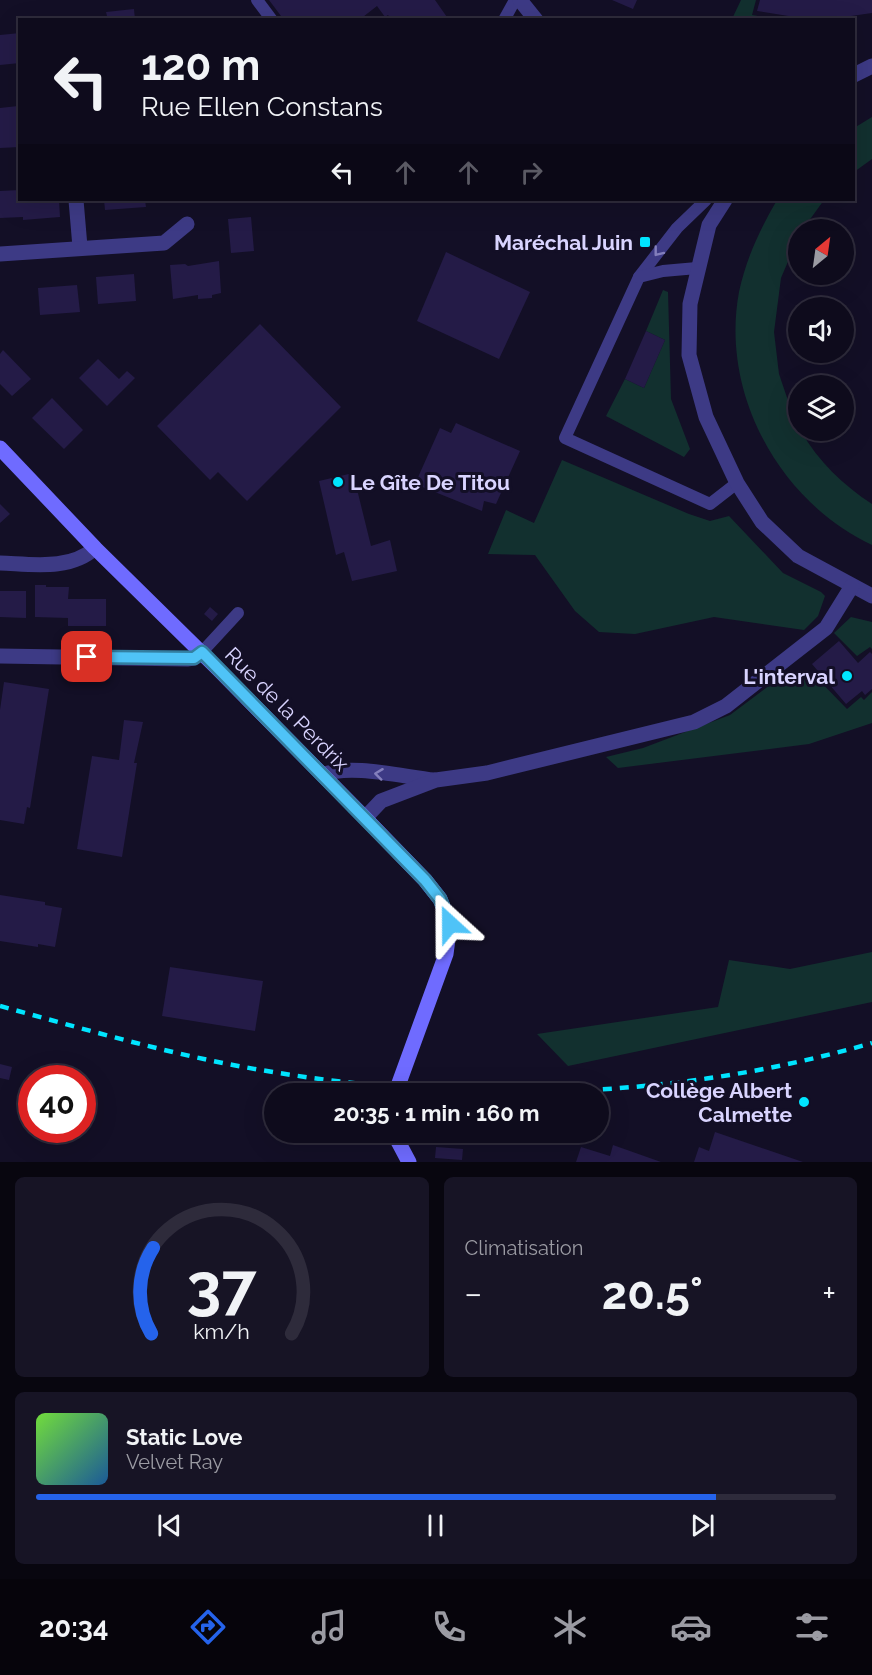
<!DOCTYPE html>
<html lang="fr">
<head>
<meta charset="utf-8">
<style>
  :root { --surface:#0e0b1c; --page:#171425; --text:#f1f3f6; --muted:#9b9ba3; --line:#2e2b3b; --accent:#2563eb }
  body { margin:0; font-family:Raleway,sans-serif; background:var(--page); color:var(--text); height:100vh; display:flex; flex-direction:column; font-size:22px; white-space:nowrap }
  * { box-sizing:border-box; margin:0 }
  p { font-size:20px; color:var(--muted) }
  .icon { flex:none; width:33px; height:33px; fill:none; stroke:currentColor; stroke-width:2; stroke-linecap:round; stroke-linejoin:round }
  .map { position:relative; height:1162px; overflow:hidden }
  .side { display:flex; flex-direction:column; gap:15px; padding:15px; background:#08060f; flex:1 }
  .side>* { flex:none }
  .guide { position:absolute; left:18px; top:18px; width:837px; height:183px; border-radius:0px; box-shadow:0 6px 24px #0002,0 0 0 2px var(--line); background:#0e0b1c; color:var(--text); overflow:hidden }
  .needle { width:39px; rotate:29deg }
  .controls { position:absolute; left:788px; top:219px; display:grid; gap:12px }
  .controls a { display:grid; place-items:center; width:66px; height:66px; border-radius:50%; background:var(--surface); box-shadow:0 6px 24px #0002,0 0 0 2px var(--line); font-size:30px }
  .speed { position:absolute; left:18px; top:1065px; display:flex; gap:12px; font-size:30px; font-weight:700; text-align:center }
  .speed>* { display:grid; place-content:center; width:78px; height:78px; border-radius:50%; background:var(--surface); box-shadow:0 6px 24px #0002,0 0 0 2px var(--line); line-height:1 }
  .speed .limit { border:9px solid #d22; background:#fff; color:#111 }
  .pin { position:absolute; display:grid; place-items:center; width:51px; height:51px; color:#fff; margin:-26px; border-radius:12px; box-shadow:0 3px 9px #0006 }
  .me { position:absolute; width:66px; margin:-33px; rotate:336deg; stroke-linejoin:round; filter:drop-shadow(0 0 4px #0008) }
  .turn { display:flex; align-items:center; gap:21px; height:126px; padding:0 24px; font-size:27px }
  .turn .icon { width:78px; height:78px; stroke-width:2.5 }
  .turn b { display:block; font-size:42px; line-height:51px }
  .lanes { display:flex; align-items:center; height:57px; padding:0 24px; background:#0003; justify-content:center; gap:30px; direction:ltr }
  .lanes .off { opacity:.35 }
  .big { font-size:45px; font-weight:700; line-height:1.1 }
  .side .widget { flex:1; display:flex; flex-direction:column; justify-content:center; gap:9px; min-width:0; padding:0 21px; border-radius:9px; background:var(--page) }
  .side .dial { align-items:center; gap:0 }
  .dial svg { height:156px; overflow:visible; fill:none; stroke:var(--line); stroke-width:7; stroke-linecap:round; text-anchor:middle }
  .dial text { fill:var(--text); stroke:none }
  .song { display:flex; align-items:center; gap:18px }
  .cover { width:72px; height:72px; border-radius:9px; background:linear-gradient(135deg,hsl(100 70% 55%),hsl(210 70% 35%)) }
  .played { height:6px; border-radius:3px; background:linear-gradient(90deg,var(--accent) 85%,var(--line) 85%) }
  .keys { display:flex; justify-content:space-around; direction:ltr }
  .heat { display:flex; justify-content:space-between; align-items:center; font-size:33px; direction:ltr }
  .side .tiles { flex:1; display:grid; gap:15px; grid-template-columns:1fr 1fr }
  .widget:last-child { grid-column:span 2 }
  .trip { position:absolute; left:264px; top:1083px; width:345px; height:60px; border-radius:30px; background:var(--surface); box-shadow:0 6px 24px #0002,0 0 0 2px var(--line); font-weight:700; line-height:60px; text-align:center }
  .menu { display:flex; height:96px; justify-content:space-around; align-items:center; background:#06040b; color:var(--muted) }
  .menu .icon { width:42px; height:42px }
  .menu .current { color:var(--accent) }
  .menu b { font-size:27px; color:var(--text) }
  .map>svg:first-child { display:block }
  .green { fill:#12302f }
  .building { fill:#241b47 }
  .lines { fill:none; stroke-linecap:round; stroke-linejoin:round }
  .lane { stroke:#3d3a85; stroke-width:12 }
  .street { stroke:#3d3a85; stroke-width:15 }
  .secondary { stroke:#6f6bff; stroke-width:15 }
  .rail { stroke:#00e5ff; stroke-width:4.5; stroke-dasharray:9 8; stroke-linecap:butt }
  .oneway { stroke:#837fbc }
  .route-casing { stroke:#337fa1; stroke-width:15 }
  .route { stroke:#4fc3f7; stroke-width:10 }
  .poi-dot { fill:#00e5ff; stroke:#130f26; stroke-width:2 }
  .labels { text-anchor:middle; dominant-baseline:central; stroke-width:6; stroke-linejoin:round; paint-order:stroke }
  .poi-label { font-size:21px; font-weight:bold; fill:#d9d4ff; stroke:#130f26; text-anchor:end }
  .street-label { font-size:21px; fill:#d9d4ff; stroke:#130f26 }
</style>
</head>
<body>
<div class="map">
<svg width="872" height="1162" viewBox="0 0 872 1162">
  <rect width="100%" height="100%" fill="#130f26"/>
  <!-- green -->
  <g class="green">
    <path d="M741 0H756L752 15 776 19H732Z"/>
    <path d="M872 117V159L854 172V128Z"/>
    <path d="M777 200H824L803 229 798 230V238L781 278 774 332 779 374 798 430 801 431C818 461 843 485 872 504V545C780 502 720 394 739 292 746 259 760 229 777 200Z"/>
    <path d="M663 290 668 292 671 399 690 449 684 457 606 416 625 379 644 388 665 340 646 331Z"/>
    <path d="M562 460 689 514 710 521 729 516 783 573 821 592 825 596 818 616 804 630 714 617 635 634 599 632 575 611 535 555 488 554 506 510 534 523Z"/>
    <path d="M851 617 872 622V649L870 647 857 656 834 633Z"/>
    <path d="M786 673H812L847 709 861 697 864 700 872 692V723L809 744 618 768 606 757 643 748 730 715Z"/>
    <path d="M872 952V1002L568 1066 537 1034 718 1007 729 960 790 969Z"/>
  </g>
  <!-- building -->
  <g class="building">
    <path d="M269 0H435L449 20H392L388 15 385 17 377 6 359 20H284Z"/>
    <path d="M612 0H637L633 9Z"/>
    <path d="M760 0H872V13L830 19H807L757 11Z"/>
    <path d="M134 9 135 20H91L107 16 106 12Z"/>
    <path d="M20 33V63L0 65V35Z"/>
    <path d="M18 106 20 147 0 148V108Z"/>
    <path d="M20 190V200H59L60 217 23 220V217L0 218V191Z"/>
    <path d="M104 200H145L146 207 105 210Z"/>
    <path d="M251 217 254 251 231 253 228 219Z"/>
    <path d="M446 252 530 292 499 359 417 321Z"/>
    <path d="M219 261 221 293 212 295V298L198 299V295L173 299 170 265 185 264 188 266Z"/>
    <path d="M134 274 136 301 98 304 96 277Z"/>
    <path d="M77 285 80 312 40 315 38 288Z"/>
    <path d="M260 324 341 407 247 501 218 472 210 480 157 426Z"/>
    <path d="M646 331 665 340 644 388 625 379Z"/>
    <path d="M3 350 31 379 12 396 0 384V354Z"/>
    <path d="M98 359 119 379 127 371 135 378 107 406 79 378Z"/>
    <path d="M52 398 83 430 64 449 32 418Z"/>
    <path d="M456 423 520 451 496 504 484 501 482 511 415 484 440 428 451 433Z"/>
    <path d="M353 473 371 546 390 540 397 571 352 581 344 552 336 555 319 481Z"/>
    <path d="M0 504 10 514 0 523Z"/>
    <path d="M35 585H46V587H69L68 599H106V626H68V618L35 617Z"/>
    <path d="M0 591H26V618L0 617Z"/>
    <path d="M210 607 218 614 212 621 204 614Z"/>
    <path d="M839 641 858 663 870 652 872 654V689L865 695 862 691 846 704 812 664Z"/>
    <path d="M4 682 49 689 30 808 27 807 24 824 0 820V710Z"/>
    <path d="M124 720 143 722 134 763H137L122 857 77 849 92 756 119 760Z"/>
    <path d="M0 895 45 902V905L62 908 55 947 38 944V947L0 941Z"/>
    <path d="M170 967 263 981 255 1031 162 1016Z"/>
    <path d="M0 1064 12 1067 9 1080 0 1078Z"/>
    <path d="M414 1132H451L450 1141 414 1138Z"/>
    <path d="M715 1132 803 1162H694L699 1147 709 1151Z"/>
    <path d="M613 1145 661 1162H576L581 1147 610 1156Z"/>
    <path d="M436 1147 463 1149 462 1160 435 1158Z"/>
  </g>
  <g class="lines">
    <!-- lane -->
    <g class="lane">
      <path d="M257 0 272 20"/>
      <path d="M504 20 515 0"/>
      <path d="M706 200 677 228 639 277 565 438 710 504 737 483"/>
      <path d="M639 277 663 271 697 268"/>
      <path d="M202 652 238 613"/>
    </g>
    <!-- street -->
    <g class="street">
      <path d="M520 0 536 20"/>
      <path d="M854 75 872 66"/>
      <path d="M76 200 80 247"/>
      <path d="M725 200 709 225 690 304 689 355 706 417 737 483 762 522 798 556 872 596"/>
      <path d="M0 254 164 243 187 224"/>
      <path d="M0 563C31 564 70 571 95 548"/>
      <path d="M0 656 187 659 194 658 202 652"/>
      <path d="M323 775C349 763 404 777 434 780"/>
      <path d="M365 818 381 801 436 780 487 773 694 722 726 706 826 628 852 586"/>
    </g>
    <!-- secondary -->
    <g class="secondary">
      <path d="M0 448 95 548 218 669 365 818 425 880 440 899 450 924 446 954 395 1094"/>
      <path d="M393 1132 409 1162"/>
    </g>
    <!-- rail -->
    <path class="rail" d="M0 1006C77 1027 155 1050 233 1065 444 1105 665 1103 872 1043"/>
  </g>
  <!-- one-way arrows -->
  <defs><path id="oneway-chevron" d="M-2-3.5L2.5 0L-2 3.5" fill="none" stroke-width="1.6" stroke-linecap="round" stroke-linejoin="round" transform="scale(1.5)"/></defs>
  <g class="oneway">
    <use href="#oneway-chevron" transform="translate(658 252) rotate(128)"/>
    <use href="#oneway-chevron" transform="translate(379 774) rotate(-173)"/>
  </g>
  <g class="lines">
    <defs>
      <path id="route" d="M87 657 194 658 202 652 425 880 440 899 450 924"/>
    </defs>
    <!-- route casing -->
    <use href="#route" class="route-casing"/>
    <!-- route -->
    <use href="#route" class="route"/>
  </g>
  <!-- markers -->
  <g class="poi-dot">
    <rect x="639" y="236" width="12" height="12" rx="3"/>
    <circle cx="338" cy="482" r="6"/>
    <circle cx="847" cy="676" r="6"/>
    <circle cx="804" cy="1102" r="6"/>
  </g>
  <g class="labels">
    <!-- poi labels -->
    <g class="poi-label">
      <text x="633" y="242">Maréchal Juin</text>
      <text x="350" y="482" text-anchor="start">Le Gîte De Titou</text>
      <text x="835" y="676">L'interval</text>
      <text x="792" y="1090">Collège Albert<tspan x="792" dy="24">Calmette</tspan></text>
    </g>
    <!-- street labels -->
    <g class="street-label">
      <text transform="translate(287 709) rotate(45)">Rue de la Perdrix</text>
    </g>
  </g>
</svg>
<div class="controls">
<a><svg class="needle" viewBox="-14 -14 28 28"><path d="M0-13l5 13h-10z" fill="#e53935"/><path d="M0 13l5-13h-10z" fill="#9b9ba3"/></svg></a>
<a><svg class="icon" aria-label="sound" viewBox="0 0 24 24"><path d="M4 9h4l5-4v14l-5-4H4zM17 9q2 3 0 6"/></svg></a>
<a><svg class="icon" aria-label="layers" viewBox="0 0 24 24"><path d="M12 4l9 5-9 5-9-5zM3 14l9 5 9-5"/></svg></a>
</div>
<div class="speed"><div class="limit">40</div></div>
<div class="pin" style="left:87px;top:657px;background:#d93025"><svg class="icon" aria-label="arrive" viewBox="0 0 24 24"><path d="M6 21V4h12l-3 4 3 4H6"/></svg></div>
<svg class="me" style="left:450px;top:924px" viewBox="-20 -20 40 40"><path d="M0-17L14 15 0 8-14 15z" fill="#4fc3f7" stroke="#fff" stroke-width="4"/></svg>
<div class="trip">20:35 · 1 min · 160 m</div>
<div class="guide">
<div class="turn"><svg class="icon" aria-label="left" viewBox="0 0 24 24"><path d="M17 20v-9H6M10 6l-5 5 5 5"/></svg><div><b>120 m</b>Rue Ellen Constans</div></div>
<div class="lanes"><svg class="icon" aria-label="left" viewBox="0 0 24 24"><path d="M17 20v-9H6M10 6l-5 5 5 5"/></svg><svg class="icon off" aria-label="ahead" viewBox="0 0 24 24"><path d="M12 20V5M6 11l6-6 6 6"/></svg><svg class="icon off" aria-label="ahead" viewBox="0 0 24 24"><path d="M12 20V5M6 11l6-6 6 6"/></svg><svg class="icon off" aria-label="right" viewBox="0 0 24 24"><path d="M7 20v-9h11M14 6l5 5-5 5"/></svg></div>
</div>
</div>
<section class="side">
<div class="tiles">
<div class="widget dial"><svg viewBox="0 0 100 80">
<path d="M14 69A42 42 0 1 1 86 69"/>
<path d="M14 69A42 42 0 0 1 15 25" stroke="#2563eb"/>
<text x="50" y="56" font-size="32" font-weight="700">37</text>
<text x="50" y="72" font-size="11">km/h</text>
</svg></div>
<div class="widget"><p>Climatisation</p>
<div class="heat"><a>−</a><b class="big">20.5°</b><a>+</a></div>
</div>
<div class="widget">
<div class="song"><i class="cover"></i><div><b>Static Love</b><p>Velvet Ray</p></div></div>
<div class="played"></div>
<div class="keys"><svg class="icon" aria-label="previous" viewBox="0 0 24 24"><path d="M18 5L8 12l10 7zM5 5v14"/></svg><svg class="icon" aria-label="pause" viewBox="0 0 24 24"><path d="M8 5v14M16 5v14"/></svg><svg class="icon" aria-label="next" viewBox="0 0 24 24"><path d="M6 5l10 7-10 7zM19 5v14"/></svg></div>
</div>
</div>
</section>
<nav class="menu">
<b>20:34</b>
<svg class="icon current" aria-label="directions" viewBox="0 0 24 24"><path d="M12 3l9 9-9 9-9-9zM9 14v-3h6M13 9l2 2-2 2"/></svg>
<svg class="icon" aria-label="music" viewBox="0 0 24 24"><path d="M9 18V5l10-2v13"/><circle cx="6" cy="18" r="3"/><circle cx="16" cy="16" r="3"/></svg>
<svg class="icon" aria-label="phone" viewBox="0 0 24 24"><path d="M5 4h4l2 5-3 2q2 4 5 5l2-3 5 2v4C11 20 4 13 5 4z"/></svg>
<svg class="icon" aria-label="climate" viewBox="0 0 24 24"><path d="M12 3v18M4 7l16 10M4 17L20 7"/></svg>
<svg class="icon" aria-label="car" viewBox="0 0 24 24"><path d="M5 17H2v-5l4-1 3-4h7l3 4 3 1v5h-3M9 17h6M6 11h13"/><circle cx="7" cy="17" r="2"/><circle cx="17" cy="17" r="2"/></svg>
<svg class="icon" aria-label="filters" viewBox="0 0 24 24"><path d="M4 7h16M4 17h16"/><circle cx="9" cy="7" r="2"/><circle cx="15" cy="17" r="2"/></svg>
</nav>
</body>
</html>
